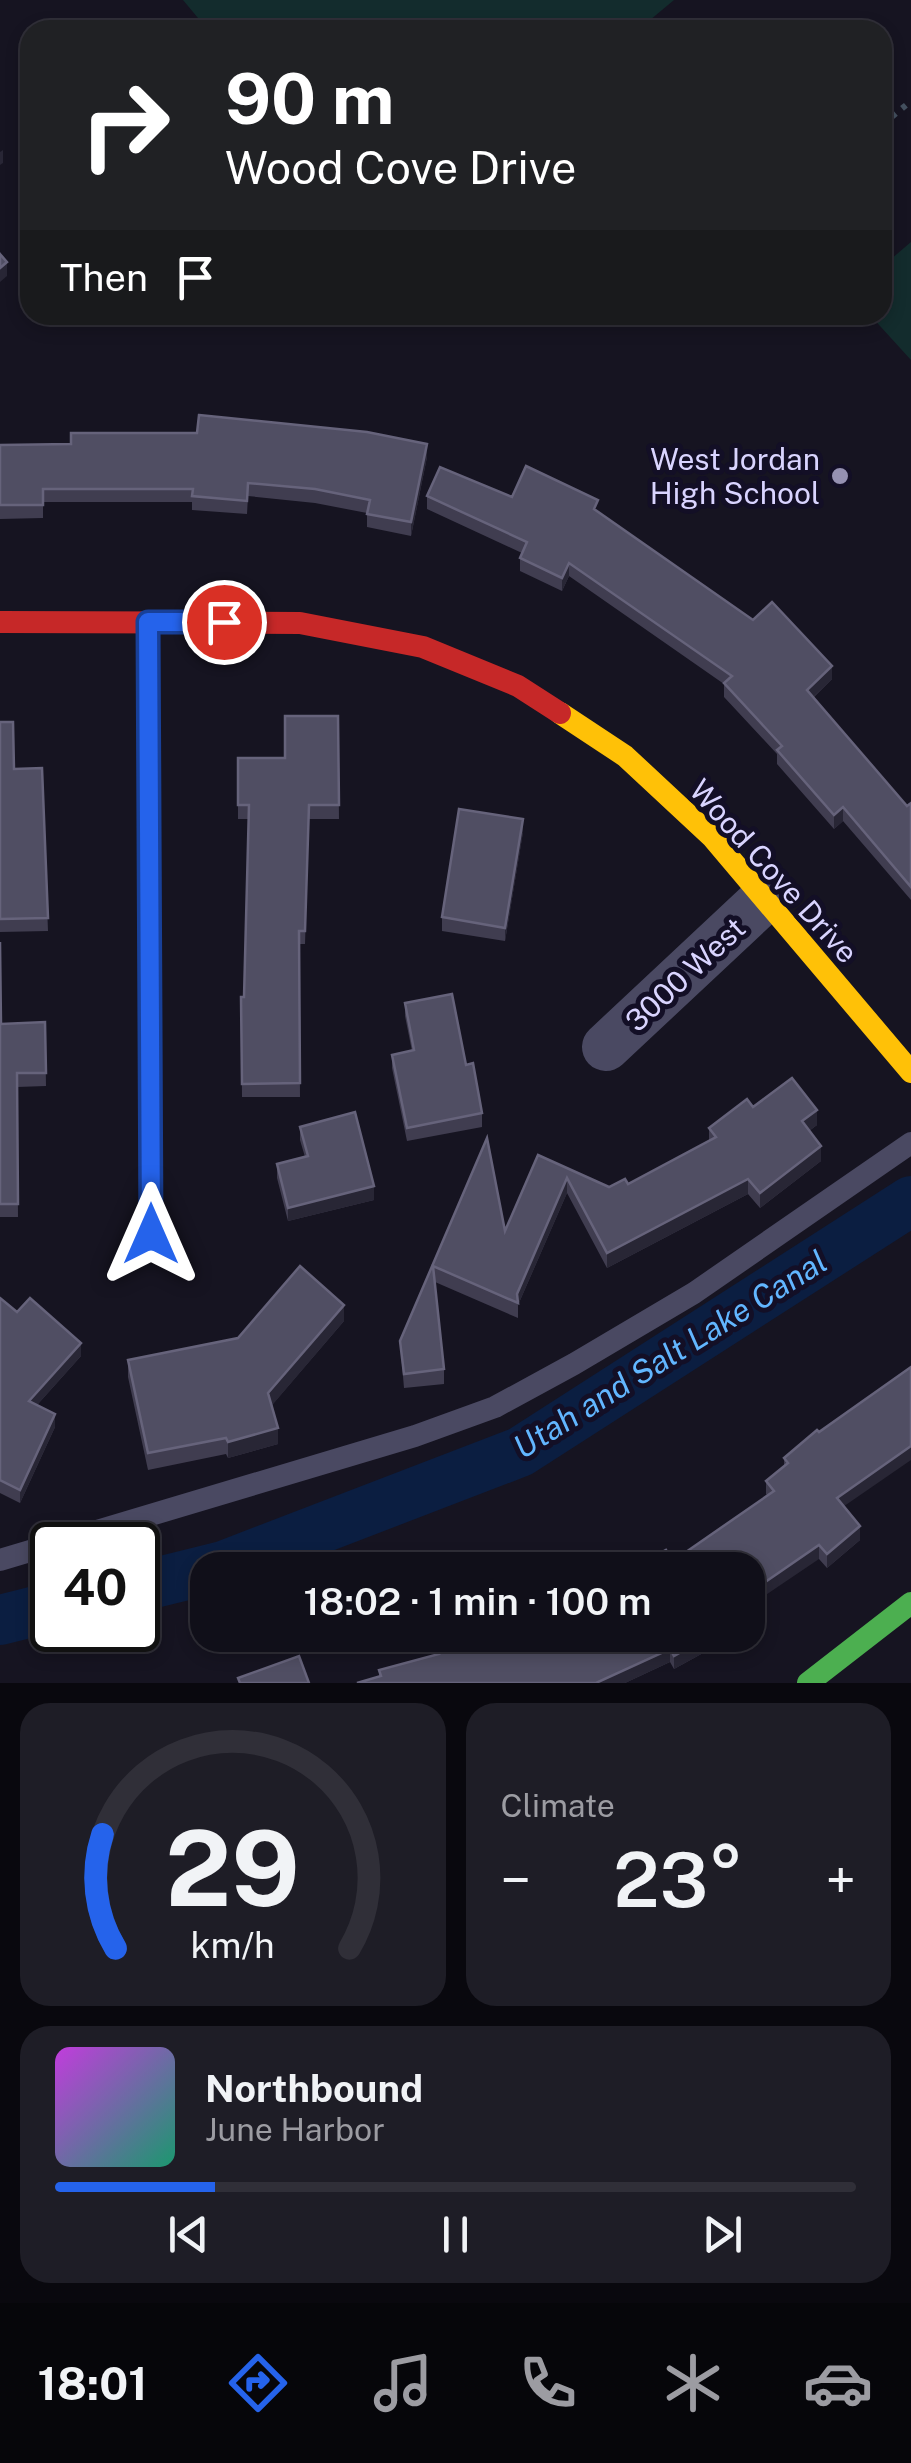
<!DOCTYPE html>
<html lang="en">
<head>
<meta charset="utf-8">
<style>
  :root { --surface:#100f19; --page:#1e1d26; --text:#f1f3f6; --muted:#9c9ca2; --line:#302f38; --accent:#2563eb }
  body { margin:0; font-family:"Public Sans",sans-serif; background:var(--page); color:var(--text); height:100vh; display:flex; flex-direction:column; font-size:38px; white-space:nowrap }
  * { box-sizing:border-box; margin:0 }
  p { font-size:32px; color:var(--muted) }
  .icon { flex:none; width:55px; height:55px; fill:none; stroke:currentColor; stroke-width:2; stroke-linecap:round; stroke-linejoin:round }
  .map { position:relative; height:1683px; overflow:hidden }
  .details { display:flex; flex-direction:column; gap:20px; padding:20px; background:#09080e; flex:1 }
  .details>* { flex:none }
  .hud { position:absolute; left:20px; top:20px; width:872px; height:305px; border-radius:30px; box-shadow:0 5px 15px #0003,0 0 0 2px var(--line); background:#202124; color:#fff; overflow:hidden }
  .speed { position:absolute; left:30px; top:1522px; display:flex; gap:20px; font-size:50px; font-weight:700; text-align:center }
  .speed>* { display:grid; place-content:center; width:130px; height:130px; border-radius:50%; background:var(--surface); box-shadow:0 5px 15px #0003,0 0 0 2px var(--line); line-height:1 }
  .speed .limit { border:5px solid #111; border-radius:15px; background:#fff; color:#111 }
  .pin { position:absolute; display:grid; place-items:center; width:85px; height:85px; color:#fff; margin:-42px; border:5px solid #fff; border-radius:50%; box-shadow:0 2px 10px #0007 }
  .me { position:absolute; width:110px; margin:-55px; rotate:0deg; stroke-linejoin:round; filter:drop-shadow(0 0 8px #0008) }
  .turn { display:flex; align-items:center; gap:35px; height:210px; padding:0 40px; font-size:45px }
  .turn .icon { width:130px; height:130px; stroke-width:2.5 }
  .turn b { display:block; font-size:70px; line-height:85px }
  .then { display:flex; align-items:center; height:95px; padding:0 40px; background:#0003; gap:20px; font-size:38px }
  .big { font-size:75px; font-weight:600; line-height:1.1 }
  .details .tile { flex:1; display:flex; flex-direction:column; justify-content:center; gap:15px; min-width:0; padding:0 35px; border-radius:30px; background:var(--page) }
  .details .dial { align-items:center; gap:0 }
  .dial svg { height:260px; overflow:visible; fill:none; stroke:var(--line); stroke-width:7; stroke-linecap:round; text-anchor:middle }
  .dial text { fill:var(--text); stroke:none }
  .song { display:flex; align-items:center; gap:30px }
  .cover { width:120px; height:120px; border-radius:15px; background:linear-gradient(135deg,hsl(290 70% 55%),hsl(160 70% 35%)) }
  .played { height:10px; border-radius:5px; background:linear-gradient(90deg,var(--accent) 20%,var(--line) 20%) }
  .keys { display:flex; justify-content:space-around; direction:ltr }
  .heat { display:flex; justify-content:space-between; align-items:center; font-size:55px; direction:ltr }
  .details .tiles { flex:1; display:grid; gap:20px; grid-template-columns:1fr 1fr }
  .tile:last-child { grid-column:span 2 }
  .trip { position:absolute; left:190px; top:1552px; width:575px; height:100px; border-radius:30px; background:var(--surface); box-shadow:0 5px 15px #0003,0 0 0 2px var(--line); font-weight:600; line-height:100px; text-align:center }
  .dock { display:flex; height:160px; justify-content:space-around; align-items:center; background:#06060a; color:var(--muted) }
  .dock .icon { width:70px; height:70px }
  .dock .selected { color:var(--accent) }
  .dock b { font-size:45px; color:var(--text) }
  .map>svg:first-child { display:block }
  .green { fill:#132c2d }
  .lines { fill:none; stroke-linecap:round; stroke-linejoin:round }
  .canal { stroke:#0b1e41; stroke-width:50 }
  .path { stroke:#44505f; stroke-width:6; stroke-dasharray:5 8; stroke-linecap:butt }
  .lane { stroke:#4a4962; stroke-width:22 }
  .street { stroke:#4a4962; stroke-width:48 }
  .fast { stroke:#4caf50; stroke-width:22 }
  .slow { stroke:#ffc107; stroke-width:22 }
  .jam { stroke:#c62828; stroke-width:22 }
  .wall { fill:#403d50 }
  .shaded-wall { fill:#282635 }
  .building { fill:#504e63; stroke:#66637b; stroke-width:2.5 }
  .route-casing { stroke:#184099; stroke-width:25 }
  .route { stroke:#2563eb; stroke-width:18 }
  .poi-dot { fill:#9591b1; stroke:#130f26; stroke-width:4 }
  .labels { text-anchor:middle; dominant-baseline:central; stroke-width:10; stroke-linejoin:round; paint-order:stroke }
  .poi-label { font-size:30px; fill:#d9d4ff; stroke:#130f26; text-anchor:end }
  .street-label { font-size:30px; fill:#d9d4ff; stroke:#130f26 }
  .water-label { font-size:32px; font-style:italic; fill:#62b6ff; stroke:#130f26 }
</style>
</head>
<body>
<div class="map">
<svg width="911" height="1683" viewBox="0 0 911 1683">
  <rect width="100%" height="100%" fill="#161421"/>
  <!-- green -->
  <g class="green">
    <path d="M183 0H674L638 30H208Z"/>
    <path d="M911 242V360L870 315H882L883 266Z"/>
  </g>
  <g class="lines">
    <!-- canal -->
    <g class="canal">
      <path d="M138 1587 223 1566 520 1452 911 1201"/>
      <path d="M0 1620 52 1607"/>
    </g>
    <!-- path -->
    <path class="path" d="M882 125 911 101"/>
    <!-- lane -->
    <path class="lane" d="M0 1560 415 1436 495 1407 574 1364 694 1293 911 1143"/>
    <!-- street -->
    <path class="street" d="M606 1047 763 900"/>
    <!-- fast -->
    <g class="fast">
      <path d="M148 622 151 1233"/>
      <path d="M808 1683 911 1603"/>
    </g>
    <!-- slow -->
    <path class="slow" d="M560 713 625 756 712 837 911 1072"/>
    <!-- jam -->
    <path class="jam" d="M0 622 300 623 423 647 518 686 560 713"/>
  </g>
  <!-- wall -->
  <g class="wall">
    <path d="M0 445 427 457 411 536 367 527V513L315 503 248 496 247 514 192 510V502H43V518L0 519Z"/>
    <path d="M427 496 512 497 598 512 832 679 814 697 907 806 911 803V900L843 821 834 829 777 764V754L724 697V684L569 576 562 591 520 571V558L522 553 427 509Z"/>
    <path d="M338 716 339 819H309L305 944H299L300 1097H242L241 997H244L249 819H238V758H285Z"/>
    <path d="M0 722 14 769 42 768 48 931 0 932Z"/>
    <path d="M523 832 505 941 442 931V917Z"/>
    <path d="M0 942 1 1024 45 1022 46 1086 17 1087 18 1217H0Z"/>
    <path d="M405 1003 466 1065 482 1113V1127L407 1141 392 1068V1055L412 1051 405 1016Z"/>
    <path d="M753 1107 817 1125 809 1131 821 1161 760 1208 748 1194 607 1268 567 1193 518 1305V1318L435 1282 444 1369V1384L404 1388 400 1341 487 1138 505 1231 538 1155 609 1187 628 1184 709 1141V1128Z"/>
    <path d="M300 1127 374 1200 288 1221 277 1178V1164L305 1157 300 1140Z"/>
    <path d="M0 1298 17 1312 81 1356 37 1405 55 1427 20 1503 0 1493Z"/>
    <path d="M344 1321 271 1406 278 1444 228 1458 226 1454 148 1470 128 1377V1360Z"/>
    <path d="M784 1458 844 1506 860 1540 827 1568 819 1559 640 1564 673 1561 768 1496 766 1494V1481L784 1466Z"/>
    <path d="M714 1635V1647L674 1669 670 1662 625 1683H357L379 1677V1670L437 1655V1650L514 1648Z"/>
  </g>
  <!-- shaded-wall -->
  <g class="shaded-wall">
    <path d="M3 150V163L0 165V152Z"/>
    <path d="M7 262V276L0 282V268Z"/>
    <path d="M427 444V457L411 536V522Z"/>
    <path d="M569 563V576L562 591V578Z"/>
    <path d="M832 666V679L807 703V690Z"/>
    <path d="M843 807V821L834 829V815Z"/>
    <path d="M523 819V832L505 941V928Z"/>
    <path d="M817 1110V1125L802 1136V1121Z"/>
    <path d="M821 1146V1161L760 1208V1193Z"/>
    <path d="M567 1178V1193L518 1305 517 1294Z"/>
    <path d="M748 1179V1194L607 1268V1253Z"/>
    <path d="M374 1186V1200L288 1221V1208Z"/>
    <path d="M344 1305V1321L268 1410V1393Z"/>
    <path d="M81 1343V1356L29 1414V1401Z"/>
    <path d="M55 1414V1427L20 1503V1490Z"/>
    <path d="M278 1428V1444L228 1458V1442Z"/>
    <path d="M911 1446V1460L837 1511V1498Z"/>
    <path d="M860 1526V1540L827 1568V1554Z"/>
    <path d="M819 1545V1559L748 1607V1594Z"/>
    <path d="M711 1635H714V1647L674 1669V1656Z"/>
    <path d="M670 1649V1662L625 1683H596Z"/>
  </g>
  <!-- building -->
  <g class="building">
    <path d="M0 254 7 262 0 268Z"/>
    <path d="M199 415 367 432 427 444 411 522 367 514 370 500 315 489 248 483 247 501 192 496 193 489H43V505H0V445L71 444V433H197Z"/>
    <path d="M526 466 598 500 594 509 753 620 772 602 832 666 807 690 907 806 911 803V887L843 807 834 815 777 750 782 746 724 683 732 676 569 563 562 578 520 558 527 542 427 496 440 467 512 497Z"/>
    <path d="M285 716H338L339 805H309L305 931H299L300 1083 242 1084 241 997H244L249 805H238V758H285Z"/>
    <path d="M0 722H13L14 769 42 768 48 918 0 919Z"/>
    <path d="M459 809 523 819 505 928 442 917Z"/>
    <path d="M0 942 1 1024 45 1022 46 1073H17L18 1204H0Z"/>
    <path d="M452 994 466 1065 473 1063 482 1113 407 1128 392 1055 414 1050 405 1003Z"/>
    <path d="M792 1078 817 1110 802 1121 821 1146 760 1193 748 1179 607 1253 567 1178 517 1294 518 1303 433 1266 444 1369 404 1374 400 1341 487 1138 505 1231 538 1155 609 1187 625 1179 628 1184 716 1137 709 1128 747 1099 753 1107Z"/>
    <path d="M355 1112 374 1186 288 1208 277 1164 308 1156 300 1127Z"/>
    <path d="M300 1266 344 1305 268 1393 278 1428 228 1442 226 1438 148 1453 128 1360 238 1338Z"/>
    <path d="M0 1298 17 1312 30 1298 81 1343 29 1401 55 1414 20 1490 0 1480Z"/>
    <path d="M911 1367V1446L837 1498 860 1526 827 1554 819 1545 748 1594V1570H616L637 1558 640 1564 666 1550 673 1561 774 1491 766 1481 788 1463 784 1458 817 1430 819 1432Z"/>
    <path d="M477 1635H509L514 1648 542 1635H711L674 1656 670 1649 596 1683H357L381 1676 379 1670 439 1654 437 1650Z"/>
    <path d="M299 1656 309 1683H240L238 1678Z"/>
  </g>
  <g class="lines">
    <defs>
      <path id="route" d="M151 1234 148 622H224"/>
    </defs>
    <!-- route casing -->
    <use href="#route" class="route-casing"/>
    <!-- route -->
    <use href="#route" class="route"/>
  </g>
  <!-- markers -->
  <circle class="poi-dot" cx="840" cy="476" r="10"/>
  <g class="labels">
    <!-- poi labels -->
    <g class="poi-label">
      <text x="820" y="459">West Jordan<tspan x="820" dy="34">High School</tspan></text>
    </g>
    <!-- street labels -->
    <g class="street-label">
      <text transform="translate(774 871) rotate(48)">Wood Cove Drive</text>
      <text transform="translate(685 974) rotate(-43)">3000 West</text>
    </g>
    <!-- water labels -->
    <g class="water-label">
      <text transform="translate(670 1354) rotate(-32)">Utah and Salt Lake Canal</text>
    </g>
  </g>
</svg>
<div class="speed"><div class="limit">40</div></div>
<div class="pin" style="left:224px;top:622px;background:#d93025"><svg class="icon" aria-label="arrive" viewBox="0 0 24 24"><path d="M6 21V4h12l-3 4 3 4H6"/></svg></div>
<svg class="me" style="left:151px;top:1234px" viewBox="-20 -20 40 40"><path d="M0-17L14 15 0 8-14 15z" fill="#2563eb" stroke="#fff" stroke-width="4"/></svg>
<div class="trip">18:02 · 1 min · 100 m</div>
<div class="hud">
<div class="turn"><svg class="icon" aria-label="right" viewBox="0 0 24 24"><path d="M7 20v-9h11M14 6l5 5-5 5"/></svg><div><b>90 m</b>Wood Cove Drive</div></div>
<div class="then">Then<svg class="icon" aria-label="arrive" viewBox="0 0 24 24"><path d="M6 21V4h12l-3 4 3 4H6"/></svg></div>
</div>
</div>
<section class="details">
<div class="tiles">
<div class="tile dial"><svg viewBox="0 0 100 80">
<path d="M14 69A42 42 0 1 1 86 69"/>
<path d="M14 69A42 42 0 0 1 10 34" stroke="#2563eb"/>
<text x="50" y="56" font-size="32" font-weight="700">29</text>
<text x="50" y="72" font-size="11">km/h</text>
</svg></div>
<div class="tile"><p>Climate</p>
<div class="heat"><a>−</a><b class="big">23°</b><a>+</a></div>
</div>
<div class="tile">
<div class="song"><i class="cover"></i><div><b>Northbound</b><p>June Harbor</p></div></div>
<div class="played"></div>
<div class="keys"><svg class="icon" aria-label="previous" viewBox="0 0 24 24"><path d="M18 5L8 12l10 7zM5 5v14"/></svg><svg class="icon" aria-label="pause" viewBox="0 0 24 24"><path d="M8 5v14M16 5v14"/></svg><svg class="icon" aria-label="next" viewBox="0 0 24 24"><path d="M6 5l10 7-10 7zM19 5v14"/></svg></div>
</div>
</div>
</section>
<nav class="dock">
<b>18:01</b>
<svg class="icon selected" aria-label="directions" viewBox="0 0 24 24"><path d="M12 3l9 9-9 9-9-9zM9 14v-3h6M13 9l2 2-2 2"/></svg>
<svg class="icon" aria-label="music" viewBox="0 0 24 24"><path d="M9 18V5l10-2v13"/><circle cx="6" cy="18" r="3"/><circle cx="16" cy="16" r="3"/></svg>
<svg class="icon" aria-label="phone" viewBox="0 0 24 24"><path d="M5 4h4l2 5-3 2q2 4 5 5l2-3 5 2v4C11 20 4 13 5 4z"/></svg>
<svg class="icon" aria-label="climate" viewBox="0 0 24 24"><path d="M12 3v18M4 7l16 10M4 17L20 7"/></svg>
<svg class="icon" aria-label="car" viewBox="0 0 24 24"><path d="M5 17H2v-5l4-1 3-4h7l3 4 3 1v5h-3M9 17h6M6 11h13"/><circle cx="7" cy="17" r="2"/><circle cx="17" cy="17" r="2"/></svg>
</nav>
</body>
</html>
